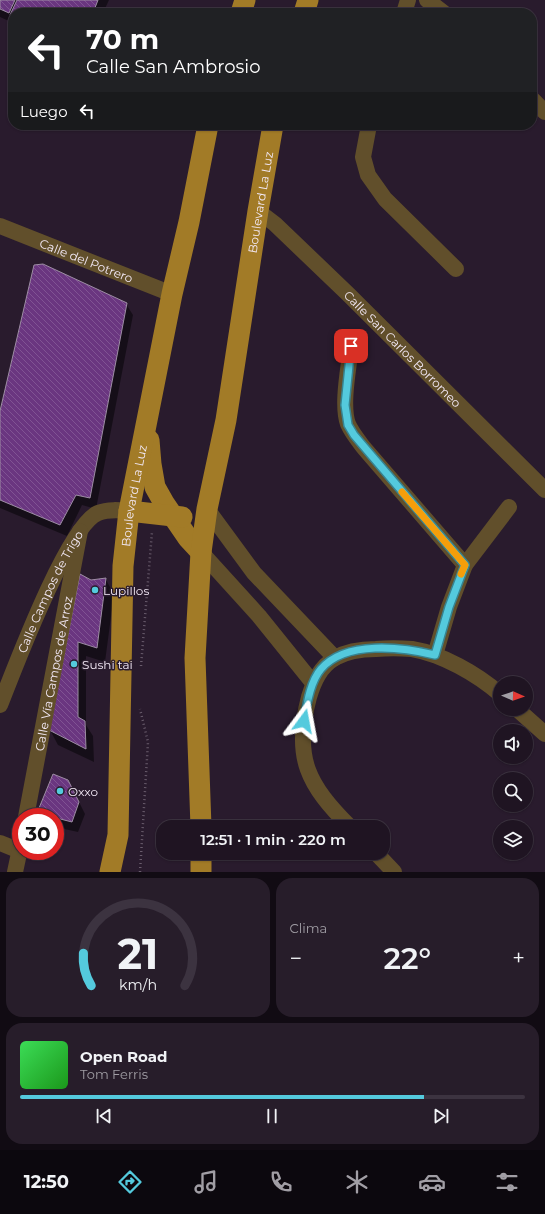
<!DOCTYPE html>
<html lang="es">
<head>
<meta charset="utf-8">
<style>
  :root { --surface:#1f1422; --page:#271d2a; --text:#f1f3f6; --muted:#a19ea5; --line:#3c3340; --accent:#54cadd }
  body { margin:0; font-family:Montserrat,sans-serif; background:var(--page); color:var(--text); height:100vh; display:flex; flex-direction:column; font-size:15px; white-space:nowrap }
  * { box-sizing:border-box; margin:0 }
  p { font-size:13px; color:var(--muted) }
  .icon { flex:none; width:22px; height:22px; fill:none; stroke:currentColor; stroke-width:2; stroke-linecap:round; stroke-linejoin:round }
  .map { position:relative; height:872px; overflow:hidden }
  .details { display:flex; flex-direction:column; gap:6px; padding:6px; background:#110b13; flex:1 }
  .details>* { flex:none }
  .banner { position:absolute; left:8px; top:8px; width:529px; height:122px; border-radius:16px; box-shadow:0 1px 3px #0004,0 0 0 1px var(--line); background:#202124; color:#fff; overflow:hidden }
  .needle { width:26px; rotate:92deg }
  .tools { position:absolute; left:493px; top:676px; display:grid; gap:8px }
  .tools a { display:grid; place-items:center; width:40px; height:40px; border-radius:50%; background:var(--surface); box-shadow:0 1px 3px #0004,0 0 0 1px var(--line); font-size:20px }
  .speed { position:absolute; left:12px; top:808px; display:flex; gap:8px; font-size:20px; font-weight:700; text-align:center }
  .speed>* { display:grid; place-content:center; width:52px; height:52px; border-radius:50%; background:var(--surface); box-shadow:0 1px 3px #0004,0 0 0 1px var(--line); line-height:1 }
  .speed .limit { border:6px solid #d22; background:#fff; color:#111 }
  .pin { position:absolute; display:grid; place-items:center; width:34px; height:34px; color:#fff; margin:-17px; border-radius:8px; box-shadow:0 2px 6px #0006 }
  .me { position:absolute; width:44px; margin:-22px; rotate:13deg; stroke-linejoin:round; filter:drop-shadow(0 0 3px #0008) }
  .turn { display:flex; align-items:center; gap:14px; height:84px; padding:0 12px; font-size:18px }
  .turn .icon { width:52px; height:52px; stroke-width:2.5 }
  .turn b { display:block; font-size:28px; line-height:34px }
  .then { display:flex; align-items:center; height:38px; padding:0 12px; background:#0003; gap:8px; font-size:15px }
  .big { font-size:30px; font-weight:600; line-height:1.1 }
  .details .card { flex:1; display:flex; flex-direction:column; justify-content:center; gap:6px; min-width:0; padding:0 14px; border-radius:16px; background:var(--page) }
  .details .dial { align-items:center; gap:0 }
  .dial svg { height:104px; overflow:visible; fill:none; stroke:var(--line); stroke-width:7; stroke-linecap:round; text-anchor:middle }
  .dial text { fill:var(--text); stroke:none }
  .song { display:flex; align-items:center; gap:12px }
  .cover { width:48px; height:48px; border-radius:6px; background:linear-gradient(135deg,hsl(130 70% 55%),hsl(120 70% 35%)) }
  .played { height:4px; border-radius:2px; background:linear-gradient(90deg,var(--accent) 80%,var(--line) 80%) }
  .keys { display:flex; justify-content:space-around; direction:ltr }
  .heat { display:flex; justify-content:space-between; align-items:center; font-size:22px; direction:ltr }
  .details .tiles { flex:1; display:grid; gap:6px; grid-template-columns:1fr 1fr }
  .card:last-child { grid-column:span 2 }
  .trip { position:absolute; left:156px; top:820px; width:234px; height:40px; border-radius:16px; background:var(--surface); box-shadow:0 1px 3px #0004,0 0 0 1px var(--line); font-weight:600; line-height:40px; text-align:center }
  .dock { display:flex; height:64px; justify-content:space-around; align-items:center; background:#0c080e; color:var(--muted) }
  .dock .icon { width:28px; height:28px }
  .dock .active { color:var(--accent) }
  .dock b { font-size:18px; color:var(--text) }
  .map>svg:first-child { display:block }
  .shadow { fill:#0007 }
  .building { fill:url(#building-back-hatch); stroke:#9d8da4 }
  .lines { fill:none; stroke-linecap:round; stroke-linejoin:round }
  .path { stroke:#695c6c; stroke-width:2.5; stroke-dasharray:1 3; stroke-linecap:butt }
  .minor { stroke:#614f2b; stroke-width:16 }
  .major { stroke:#a27b27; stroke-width:21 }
  .route-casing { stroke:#378390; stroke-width:10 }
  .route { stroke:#54cadd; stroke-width:7 }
  .slow { stroke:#f59e0b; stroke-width:7 }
  .poi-dot { fill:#54cadd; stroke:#291b2d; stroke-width:1.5 }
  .labels { text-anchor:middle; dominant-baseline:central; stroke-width:3; stroke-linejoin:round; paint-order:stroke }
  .street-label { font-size:12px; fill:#f3e9f6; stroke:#291b2d }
  .poi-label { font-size:12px; fill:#f3e9f6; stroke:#291b2d; text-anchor:start }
</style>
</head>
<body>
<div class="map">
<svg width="545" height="872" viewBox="0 0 545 872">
  <defs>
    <pattern id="building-back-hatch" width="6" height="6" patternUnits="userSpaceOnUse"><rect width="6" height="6" fill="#6a3680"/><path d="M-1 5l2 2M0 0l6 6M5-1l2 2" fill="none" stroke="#805393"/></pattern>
  </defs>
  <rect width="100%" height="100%" fill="#291b2d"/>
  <!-- shadow -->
  <g class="shadow">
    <path d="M0 0H109L103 13H13V23L0 17Z"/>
    <path d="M126 304 133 315 96 509 82 505 67 536 0 508V415Z"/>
    <path d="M106 580 114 594 105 662 86 656V725L93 736 94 762 58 745 50 730 91 581Z"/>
    <path d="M74 792 85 814 78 832 55 827V817H40L38 813Z"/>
  </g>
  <!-- building -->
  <g class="building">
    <path d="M0 0H15L9 13 0 9Z"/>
    <path d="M17 0H98L93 13H13V16L10 15Z"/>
    <path d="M43 264 127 303 90 498 76 495 60 525 0 500V411L34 265Z"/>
    <path d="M80 574 91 580 106 578 97 648 78 642V717L85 721 86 749 49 730Z"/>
    <path d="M53 774 68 780 79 802 72 822 37 813Z"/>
  </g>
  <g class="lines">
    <!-- path -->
    <g class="path">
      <path d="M141 666 152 532"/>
      <path d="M140 872 148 742 140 709"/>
    </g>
    <!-- minor -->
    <g class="minor">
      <path d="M427 0 444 13"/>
      <path d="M404 13 408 0"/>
      <path d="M532 99 545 112"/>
      <path d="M369 125 363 157 368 175 385 199 456 269"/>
      <path id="s1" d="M258 211 275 224 348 294 545 490"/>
      <path id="s2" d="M0 226 172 294"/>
      <path d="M351 346C349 367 341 405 348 424 352 433 358 440 364 448L465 565 449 607 435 655"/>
      <path d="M207 509 254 573 335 658"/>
      <path d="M201 552 259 616 313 683"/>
      <path d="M465 565 509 507"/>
      <path id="s3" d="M0 705C14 670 68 525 98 513 108 509 119 510 129 511"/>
      <path d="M517 709 545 734"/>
      <path id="s4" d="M26 817 80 531"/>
      <path d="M350 827C308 785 293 758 309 697 314 681 320 667 335 658 347 651 362 649 376 649 387 648 400 648 412 649 442 654 477 674 500 694"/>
      <path d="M0 843 20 851"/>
      <path d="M376 853 394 872"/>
      <path d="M15 872 21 844"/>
    </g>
    <!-- major -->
    <g class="major">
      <path d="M241 13 245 0"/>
      <path d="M304 13 308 0"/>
      <path d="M149 440 151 464 155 487 164 503 188 538 201 552"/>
      <path d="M129 511 182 517"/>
      <path id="s5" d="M201 827 195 658 201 552 207 509 226 420 258 211 273 125"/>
      <path id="s6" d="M110 872 118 835 123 566 129 511 172 294 189 222 208 125"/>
      <path d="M201 872V853"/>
    </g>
  </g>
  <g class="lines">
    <defs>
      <path id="route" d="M304 721C307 704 310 682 321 669 346 640 402 647 435 655L449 607 465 565 354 435 348 425 345 405 351 346"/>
    </defs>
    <!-- route casing -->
    <use href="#route" class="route-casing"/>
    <!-- route -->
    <use href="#route" class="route"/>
    <!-- slow -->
    <path class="slow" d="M402 492 465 565 461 574"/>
  </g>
  <!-- markers -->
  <g class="poi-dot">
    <circle cx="95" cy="590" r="4"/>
    <circle cx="74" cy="664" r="4"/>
    <circle cx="60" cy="791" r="4"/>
  </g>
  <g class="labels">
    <!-- street labels -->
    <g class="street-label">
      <text stroke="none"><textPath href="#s5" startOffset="630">Boulevard La Luz</textPath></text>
      <text stroke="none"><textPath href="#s2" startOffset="93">Calle del Potrero</textPath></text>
      <text stroke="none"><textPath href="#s1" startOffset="200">Calle San Carlos Borromeo</textPath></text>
      <text stroke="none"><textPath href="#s6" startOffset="378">Boulevard La Luz</textPath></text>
      <text stroke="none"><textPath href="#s3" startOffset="124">Calle Campos de Trigo</textPath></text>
      <text stroke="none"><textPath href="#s4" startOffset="146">Calle Vía Campos de Arroz</textPath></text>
    </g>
    <!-- poi labels -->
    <g class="poi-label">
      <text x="103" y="590">Lupillos</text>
      <text x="82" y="664">Sushi tai</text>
      <text x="68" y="791">Oxxo</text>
    </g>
  </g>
</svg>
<div class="tools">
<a><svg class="needle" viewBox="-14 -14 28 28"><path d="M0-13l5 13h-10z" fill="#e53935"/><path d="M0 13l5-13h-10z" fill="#a19ea5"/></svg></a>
<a><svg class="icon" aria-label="sound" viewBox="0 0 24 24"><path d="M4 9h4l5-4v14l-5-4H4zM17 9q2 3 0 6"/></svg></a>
<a><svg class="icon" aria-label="search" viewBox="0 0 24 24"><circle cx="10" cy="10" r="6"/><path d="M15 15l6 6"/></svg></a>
<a><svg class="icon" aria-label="layers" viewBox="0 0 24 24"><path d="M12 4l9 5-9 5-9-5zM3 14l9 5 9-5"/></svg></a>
</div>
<div class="speed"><div class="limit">30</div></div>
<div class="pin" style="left:351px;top:346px;background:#d93025"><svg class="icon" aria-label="arrive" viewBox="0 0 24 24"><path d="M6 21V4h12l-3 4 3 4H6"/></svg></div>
<svg class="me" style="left:304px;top:721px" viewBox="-20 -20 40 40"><path d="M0-17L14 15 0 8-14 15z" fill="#54cadd" stroke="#fff" stroke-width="4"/></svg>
<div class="trip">12:51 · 1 min · 220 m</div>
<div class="banner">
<div class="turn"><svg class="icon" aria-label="left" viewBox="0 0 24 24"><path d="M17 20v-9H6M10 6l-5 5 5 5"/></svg><div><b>70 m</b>Calle San Ambrosio</div></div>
<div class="then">Luego<svg class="icon" aria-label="left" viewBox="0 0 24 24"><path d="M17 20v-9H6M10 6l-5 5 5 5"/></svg></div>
</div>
</div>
<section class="details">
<div class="tiles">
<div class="card dial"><svg viewBox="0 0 100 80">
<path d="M14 69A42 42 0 1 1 86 69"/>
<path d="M14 69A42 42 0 0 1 8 44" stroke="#54cadd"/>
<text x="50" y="56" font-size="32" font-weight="700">21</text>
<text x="50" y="72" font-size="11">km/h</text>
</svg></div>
<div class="card"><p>Clima</p>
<div class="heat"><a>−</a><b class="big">22°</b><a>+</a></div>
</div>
<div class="card">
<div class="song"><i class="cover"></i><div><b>Open Road</b><p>Tom Ferris</p></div></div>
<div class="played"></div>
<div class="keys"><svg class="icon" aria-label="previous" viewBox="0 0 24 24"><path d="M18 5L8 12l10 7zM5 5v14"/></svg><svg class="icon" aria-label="pause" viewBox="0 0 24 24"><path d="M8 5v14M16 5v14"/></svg><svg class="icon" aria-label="next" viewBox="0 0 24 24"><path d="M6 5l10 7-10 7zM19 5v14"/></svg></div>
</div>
</div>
</section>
<nav class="dock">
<b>12:50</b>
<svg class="icon active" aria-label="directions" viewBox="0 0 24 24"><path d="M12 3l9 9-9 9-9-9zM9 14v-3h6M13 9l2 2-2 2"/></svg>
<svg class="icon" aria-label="music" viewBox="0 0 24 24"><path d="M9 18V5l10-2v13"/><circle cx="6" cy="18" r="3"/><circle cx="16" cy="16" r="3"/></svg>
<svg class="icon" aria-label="phone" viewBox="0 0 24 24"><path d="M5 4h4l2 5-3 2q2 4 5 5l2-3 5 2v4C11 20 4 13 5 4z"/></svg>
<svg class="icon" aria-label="climate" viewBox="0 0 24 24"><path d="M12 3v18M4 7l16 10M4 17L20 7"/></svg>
<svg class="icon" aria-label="car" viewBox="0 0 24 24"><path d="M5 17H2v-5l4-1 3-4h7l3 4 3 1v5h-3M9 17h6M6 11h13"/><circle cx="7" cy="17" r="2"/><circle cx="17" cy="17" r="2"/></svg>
<svg class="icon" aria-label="filters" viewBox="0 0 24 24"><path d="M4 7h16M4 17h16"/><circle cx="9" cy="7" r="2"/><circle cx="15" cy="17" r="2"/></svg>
</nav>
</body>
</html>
